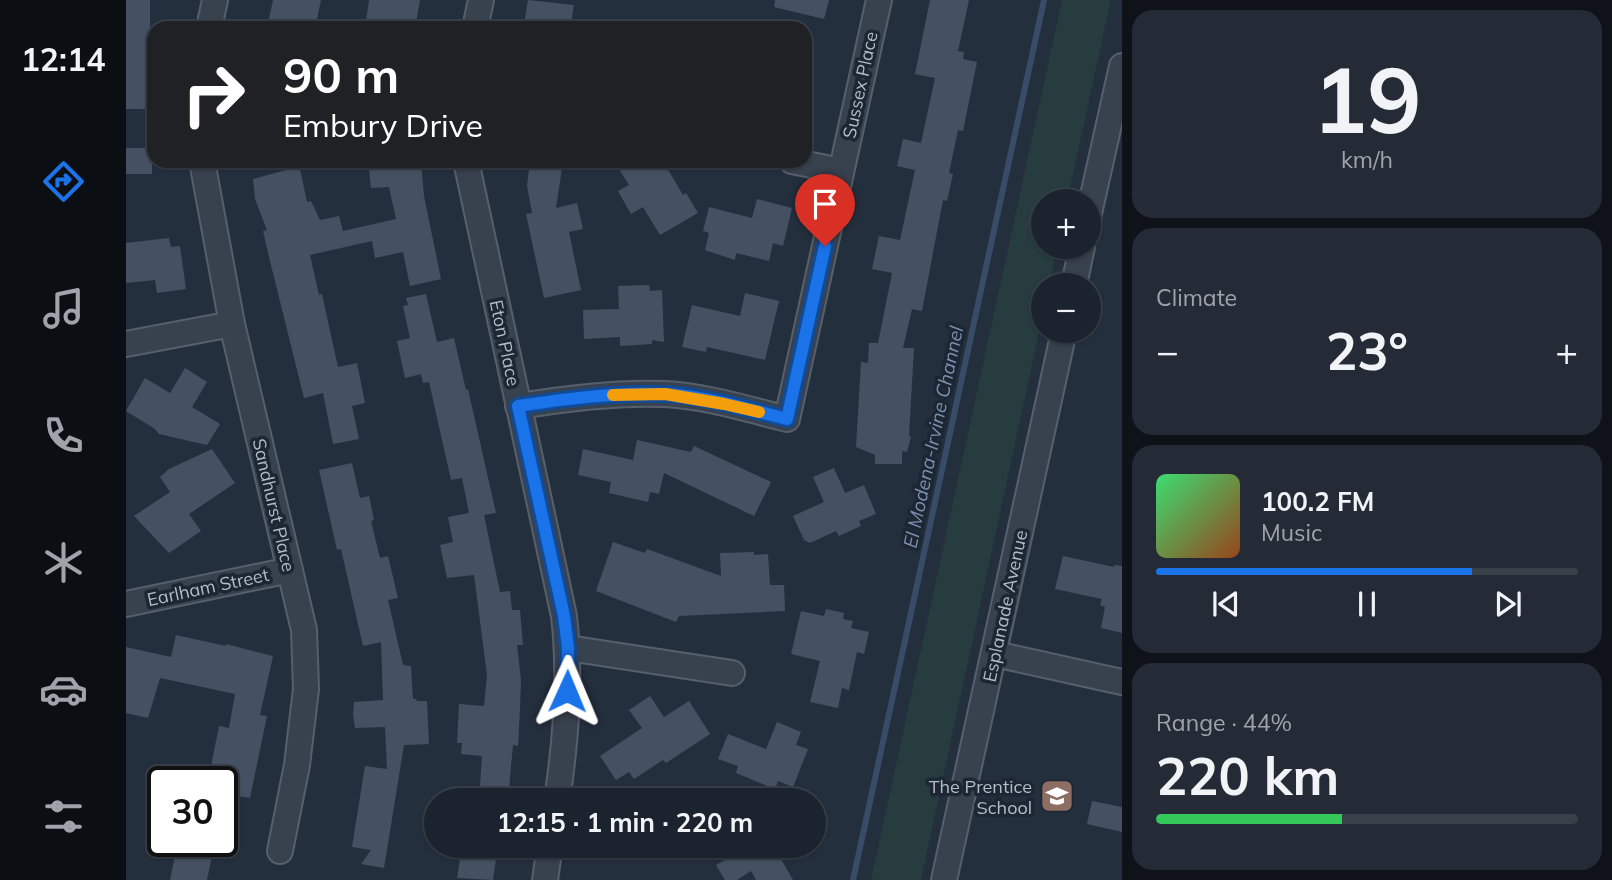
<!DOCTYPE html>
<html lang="en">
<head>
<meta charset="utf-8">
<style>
  :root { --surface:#1b232e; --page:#242b36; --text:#f1f3f6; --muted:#a0a4aa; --line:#39404a; --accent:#1a73e8 }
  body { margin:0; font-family:Mulish,sans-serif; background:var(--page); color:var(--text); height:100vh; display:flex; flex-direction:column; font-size:26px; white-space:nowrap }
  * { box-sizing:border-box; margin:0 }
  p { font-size:23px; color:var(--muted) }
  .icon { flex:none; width:38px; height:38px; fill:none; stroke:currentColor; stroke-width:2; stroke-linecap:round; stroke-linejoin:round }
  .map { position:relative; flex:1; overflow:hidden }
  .details { display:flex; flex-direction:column; gap:10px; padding:10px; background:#0f1319; width:490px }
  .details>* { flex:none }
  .top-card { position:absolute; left:21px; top:21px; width:665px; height:147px; border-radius:21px; box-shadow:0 2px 5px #0004,0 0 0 2px var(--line); background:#202124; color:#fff; overflow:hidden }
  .controls { position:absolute; left:905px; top:189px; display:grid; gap:14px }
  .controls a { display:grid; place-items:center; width:70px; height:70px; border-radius:50%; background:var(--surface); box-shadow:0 2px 5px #0004,0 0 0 2px var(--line); font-size:35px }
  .speed { position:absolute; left:21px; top:766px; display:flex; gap:14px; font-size:35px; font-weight:700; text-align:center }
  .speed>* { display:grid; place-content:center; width:91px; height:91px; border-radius:50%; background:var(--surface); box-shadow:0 2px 5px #0004,0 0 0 2px var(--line); line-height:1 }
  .speed .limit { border:4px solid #111; border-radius:10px; background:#fff; color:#111 }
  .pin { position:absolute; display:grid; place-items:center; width:60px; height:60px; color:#fff; margin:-72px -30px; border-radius:50% 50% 50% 0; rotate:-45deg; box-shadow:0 0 7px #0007 }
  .pin .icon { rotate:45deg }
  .me { position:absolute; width:77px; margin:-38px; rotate:1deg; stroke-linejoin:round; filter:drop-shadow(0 0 5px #0008) }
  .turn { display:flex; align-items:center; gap:24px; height:147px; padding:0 21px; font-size:32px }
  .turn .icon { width:91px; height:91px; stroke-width:2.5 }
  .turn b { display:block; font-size:49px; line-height:60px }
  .big { font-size:52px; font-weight:700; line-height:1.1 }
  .details .card { flex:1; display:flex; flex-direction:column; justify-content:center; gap:10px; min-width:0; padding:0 24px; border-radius:21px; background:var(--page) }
  .details .dial { align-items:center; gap:0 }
  .dial b { font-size:91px; line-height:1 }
  .song { display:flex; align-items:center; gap:21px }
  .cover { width:84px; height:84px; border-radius:10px; background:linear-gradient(135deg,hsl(140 70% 55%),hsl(20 70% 35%)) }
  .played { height:7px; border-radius:4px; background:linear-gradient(90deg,var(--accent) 75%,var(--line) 75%) }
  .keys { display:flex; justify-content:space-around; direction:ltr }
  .heat { display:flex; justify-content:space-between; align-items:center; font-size:38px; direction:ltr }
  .charge { height:10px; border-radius:5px; background:linear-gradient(90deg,#34c759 44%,var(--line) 0) }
  .trip { position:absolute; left:298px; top:788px; width:402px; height:70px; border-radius:35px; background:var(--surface); box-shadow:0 2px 5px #0004,0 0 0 2px var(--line); font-weight:700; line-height:70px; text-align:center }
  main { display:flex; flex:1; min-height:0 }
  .menu { display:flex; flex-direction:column; width:126px; justify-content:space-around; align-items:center; background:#0b0e12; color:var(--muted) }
  .menu .icon { width:49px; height:49px }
  .menu .on { color:var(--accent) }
  .menu b { font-size:32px; color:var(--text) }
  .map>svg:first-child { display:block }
  .green { fill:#263c3f }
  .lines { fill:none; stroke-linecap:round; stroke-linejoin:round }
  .stream { stroke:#394c67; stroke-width:6 }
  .building { fill:#455162 }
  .minor-casing { stroke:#565f6c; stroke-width:28 }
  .minor { stroke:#38414e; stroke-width:24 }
  .route-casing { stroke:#114b97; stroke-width:18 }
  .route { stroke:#1a73e8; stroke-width:12 }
  .slow { stroke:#f59e0b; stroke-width:12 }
  .labels { text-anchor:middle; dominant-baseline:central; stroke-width:7; stroke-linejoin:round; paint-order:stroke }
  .street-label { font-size:18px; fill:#b4bcc9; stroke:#1d2633 }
  .poi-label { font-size:18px; fill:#b4bcc9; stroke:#1d2633; text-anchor:end }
  .water-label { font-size:19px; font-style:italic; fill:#7c92b1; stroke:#1d2633 }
</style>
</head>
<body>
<main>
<nav class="menu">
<b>12:14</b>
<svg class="icon on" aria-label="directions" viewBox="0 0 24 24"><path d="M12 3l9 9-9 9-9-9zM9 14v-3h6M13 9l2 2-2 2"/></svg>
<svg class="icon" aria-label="music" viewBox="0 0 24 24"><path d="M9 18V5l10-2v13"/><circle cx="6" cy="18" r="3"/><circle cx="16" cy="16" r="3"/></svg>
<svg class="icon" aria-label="phone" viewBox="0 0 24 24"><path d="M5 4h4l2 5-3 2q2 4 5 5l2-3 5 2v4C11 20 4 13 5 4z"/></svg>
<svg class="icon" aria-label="climate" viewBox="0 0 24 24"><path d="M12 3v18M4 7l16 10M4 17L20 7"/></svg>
<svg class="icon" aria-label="car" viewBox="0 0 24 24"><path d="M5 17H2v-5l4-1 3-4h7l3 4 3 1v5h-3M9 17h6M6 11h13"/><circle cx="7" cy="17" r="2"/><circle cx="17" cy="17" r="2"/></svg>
<svg class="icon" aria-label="filters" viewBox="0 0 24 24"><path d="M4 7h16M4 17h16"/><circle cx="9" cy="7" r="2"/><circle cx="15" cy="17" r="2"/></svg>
</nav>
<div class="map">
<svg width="996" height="880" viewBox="0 0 996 880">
  <rect width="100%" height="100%" fill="#242f3e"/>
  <!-- green -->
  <path class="green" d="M936 0H985L941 201H917V247H932L923 285H917V314L795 880H745Z"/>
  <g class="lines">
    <!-- stream -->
    <path class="stream" d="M727 880 918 0"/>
  </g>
  <!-- building -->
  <g class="building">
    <rect x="0" y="0" width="24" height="109"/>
    <path d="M147 0H195L189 28H141Z"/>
    <path d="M243 0H294L289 28H239Z"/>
    <path d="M402 0 448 5 444 28H418L398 24Z"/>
    <path d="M649 0H703L698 19 648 7Z"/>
    <path d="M804 0H843L832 51 838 52 837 59 851 62 837 131 832 130 823 173 827 174 821 201 817 200 796 311 786 309 777 348H788L783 436 785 437 781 452 776 451V464H749V455L730 447 735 362 742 363 743 343H752L766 273 746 269 753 236 774 240 789 170 771 166 777 139 795 143 809 78 789 74Z"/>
    <rect x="0" y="148" width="26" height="26"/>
    <path d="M242 161H295L298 196 315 279 284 286 277 252 249 258 246 241 184 255 193 295 196 294 212 367 231 363 239 403 226 406 233 439 207 444 197 393 178 398 143 257 137 231 141 230 129 199 127 179 160 170 174 169 181 202 185 201 194 220 213 216 217 231 270 219 263 187 245 188Z"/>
    <path d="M404 161H437L430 208 451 203 457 229 443 232 455 290 418 298 400 214 406 213 401 186Z"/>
    <path d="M488 161H537L557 195 560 193 572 213 534 235 517 207 505 214 492 191 503 185Z"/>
    <path d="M631 199 666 208 657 246 647 243 643 261 610 253 609 260 579 250 583 233 577 231 583 207 626 218Z"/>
    <path d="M43 238 45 247 54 246 60 289 31 293 29 280 0 283V243Z"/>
    <path d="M523 285 524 291 536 290 538 342 526 340V344L494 346V337L458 339 457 310 493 309 492 286Z"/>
    <path d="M619 293 653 301 639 360 581 347 580 352 556 347 566 305 614 316Z"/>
    <path d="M300 294 311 342 328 338 340 390 342 389 370 513 358 515 374 592 384 591 386 610H394L397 645H391L395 680 394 709 392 746 387 745 382 800H353L356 756 335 754 336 743H331L333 704 358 706 361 675 348 575 321 578 314 545 327 542 322 517 343 513 336 478 325 480 303 382 297 383 295 374 279 378 271 341 284 338 277 306 282 305 280 298Z"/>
    <path d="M59 368 81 382 66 407 94 424 81 445 33 434 29 429 0 411 19 378 44 393Z"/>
    <path d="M511 440 565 452 568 446 645 482 628 516 538 473 533 494 524 492 522 502 483 493 485 482 452 475 457 449 507 460Z"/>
    <path d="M86 449 109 483 63 514 75 531 43 553 8 516 44 492 34 477 43 469Z"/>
    <path d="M226 463 234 498 243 496 248 520 245 521 254 558 262 556 272 598 262 600 277 665 285 666 287 699H291L290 701H301L303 744 278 745 258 868 235 864 245 850 226 847 239 766 261 769 259 727 229 728 227 715 228 702 257 700 255 642 237 646 215 549 211 550 193 470Z"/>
    <path d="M708 468 719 493 738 485 750 514 733 521 735 526 713 536 710 531 684 543 678 540 667 516 698 502 687 477Z"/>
    <path d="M487 542 519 553 521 549 595 576 594 553 628 552V555L642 554 644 585H658L659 611 553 616 550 622 470 591Z"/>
    <path d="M937 556 988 567V565L996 566V633L975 628 979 607 974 605 976 599 929 589Z"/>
    <path d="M700 609 718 613 717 619 727 621 725 628 743 632 738 654 731 652 723 690 716 688 712 708 684 702 694 661 665 654 675 611 698 616Z"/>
    <path d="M50 635 100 646V644L147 656 134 715 141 716 124 798 112 796 104 834 96 833V782H92L95 767 85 766 93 726 103 728 109 694 34 678 22 718 0 713V647L45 657Z"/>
    <path d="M524 696 538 717 563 701 584 734 540 763 537 760 508 779 503 772 490 780 474 756 516 728 503 710Z"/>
    <path d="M651 722 675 732 670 745 682 749 667 787 652 781 649 789 610 773 612 766 592 759 602 734 640 749Z"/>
    <path d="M966 801 996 807V832L961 824Z"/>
    <path d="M52 842H89L81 880H44Z"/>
    <path d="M336 845H372L367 880 331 878Z"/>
    <path d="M609 845H647L667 880H630L625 871 611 880H599L590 865 613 852Z"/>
  </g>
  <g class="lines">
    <defs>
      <g id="minor">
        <path d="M83 28 89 0"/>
        <path d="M349 28 355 0"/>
        <path d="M76 161 106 324 178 630 180 689 171 765 154 851"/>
        <path d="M340 161 438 616C445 676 440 740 431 800"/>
        <path d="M666 161 715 171"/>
        <path d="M962 218 996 66"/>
        <path d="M948 285 956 247"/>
        <path d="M0 344 106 324"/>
        <path d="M392 406C440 399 489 392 538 394 580 396 621 409 661 419L753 0"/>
        <path d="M0 604 164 570"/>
        <path d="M442 648 606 673"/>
        <path d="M869 654 996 682"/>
        <path d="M419 880 424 845"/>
        <path d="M818 880 938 331"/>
      </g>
    </defs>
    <!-- minor casing -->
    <use href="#minor" class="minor-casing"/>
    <!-- minor -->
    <use href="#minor" class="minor"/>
  </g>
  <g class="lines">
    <defs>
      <path id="route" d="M441 691 442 648 438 616 392 406C440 399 489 392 538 394 580 396 621 409 661 419L699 246"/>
    </defs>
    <!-- route casing -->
    <use href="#route" class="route-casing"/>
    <!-- route -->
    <use href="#route" class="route"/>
    <!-- slow -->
    <path class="slow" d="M487 395 539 394 598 404 633 412"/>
  </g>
  <!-- icons -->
  <defs>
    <symbol id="school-square" viewBox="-11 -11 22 22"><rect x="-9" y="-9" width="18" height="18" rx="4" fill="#8d6e63" stroke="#1d2633"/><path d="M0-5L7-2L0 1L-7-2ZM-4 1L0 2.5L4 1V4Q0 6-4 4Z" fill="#fff"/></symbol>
  </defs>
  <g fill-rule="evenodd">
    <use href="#school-square" x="912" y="777" width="38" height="38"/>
  </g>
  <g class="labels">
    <!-- street labels -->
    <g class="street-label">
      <text transform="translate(734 85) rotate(-78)">Sussex Place</text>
      <text transform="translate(379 343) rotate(78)">Eton Place</text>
      <text transform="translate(148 505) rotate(77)">Sandhurst Place</text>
      <text transform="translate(82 587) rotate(-12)">Earlham Street</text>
      <text transform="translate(879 606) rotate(-78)">Esplanade Avenue</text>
    </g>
    <!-- poi labels -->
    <g class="poi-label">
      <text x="906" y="786">The Prentice<tspan x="906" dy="21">School</tspan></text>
    </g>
    <!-- water labels -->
    <g class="water-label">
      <text transform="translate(807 437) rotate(-78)">El Modena-Irvine Channel</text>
    </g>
  </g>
</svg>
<div class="controls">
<a>+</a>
<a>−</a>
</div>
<div class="speed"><div class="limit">30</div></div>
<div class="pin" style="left:699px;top:246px;background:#d93025"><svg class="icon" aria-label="arrive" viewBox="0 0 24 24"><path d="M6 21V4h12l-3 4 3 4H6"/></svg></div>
<svg class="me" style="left:441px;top:691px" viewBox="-20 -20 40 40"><path d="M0-17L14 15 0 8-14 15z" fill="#1a73e8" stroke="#fff" stroke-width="4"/></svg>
<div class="trip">12:15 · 1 min · 220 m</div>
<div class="top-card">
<div class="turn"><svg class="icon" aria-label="right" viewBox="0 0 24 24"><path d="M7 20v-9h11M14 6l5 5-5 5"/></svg><div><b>90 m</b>Embury Drive</div></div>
</div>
</div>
<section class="details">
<div class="card dial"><b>19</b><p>km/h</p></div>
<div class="card"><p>Climate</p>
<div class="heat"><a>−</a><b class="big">23°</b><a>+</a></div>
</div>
<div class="card">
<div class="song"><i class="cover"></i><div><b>100.2 FM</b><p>Music</p></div></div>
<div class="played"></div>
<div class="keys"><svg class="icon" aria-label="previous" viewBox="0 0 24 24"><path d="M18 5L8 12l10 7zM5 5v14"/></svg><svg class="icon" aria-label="pause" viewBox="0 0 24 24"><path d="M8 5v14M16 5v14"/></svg><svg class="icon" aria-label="next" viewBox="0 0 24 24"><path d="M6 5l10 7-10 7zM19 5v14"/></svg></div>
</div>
<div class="card"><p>Range · 44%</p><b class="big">220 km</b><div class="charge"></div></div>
</section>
</main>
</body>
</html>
